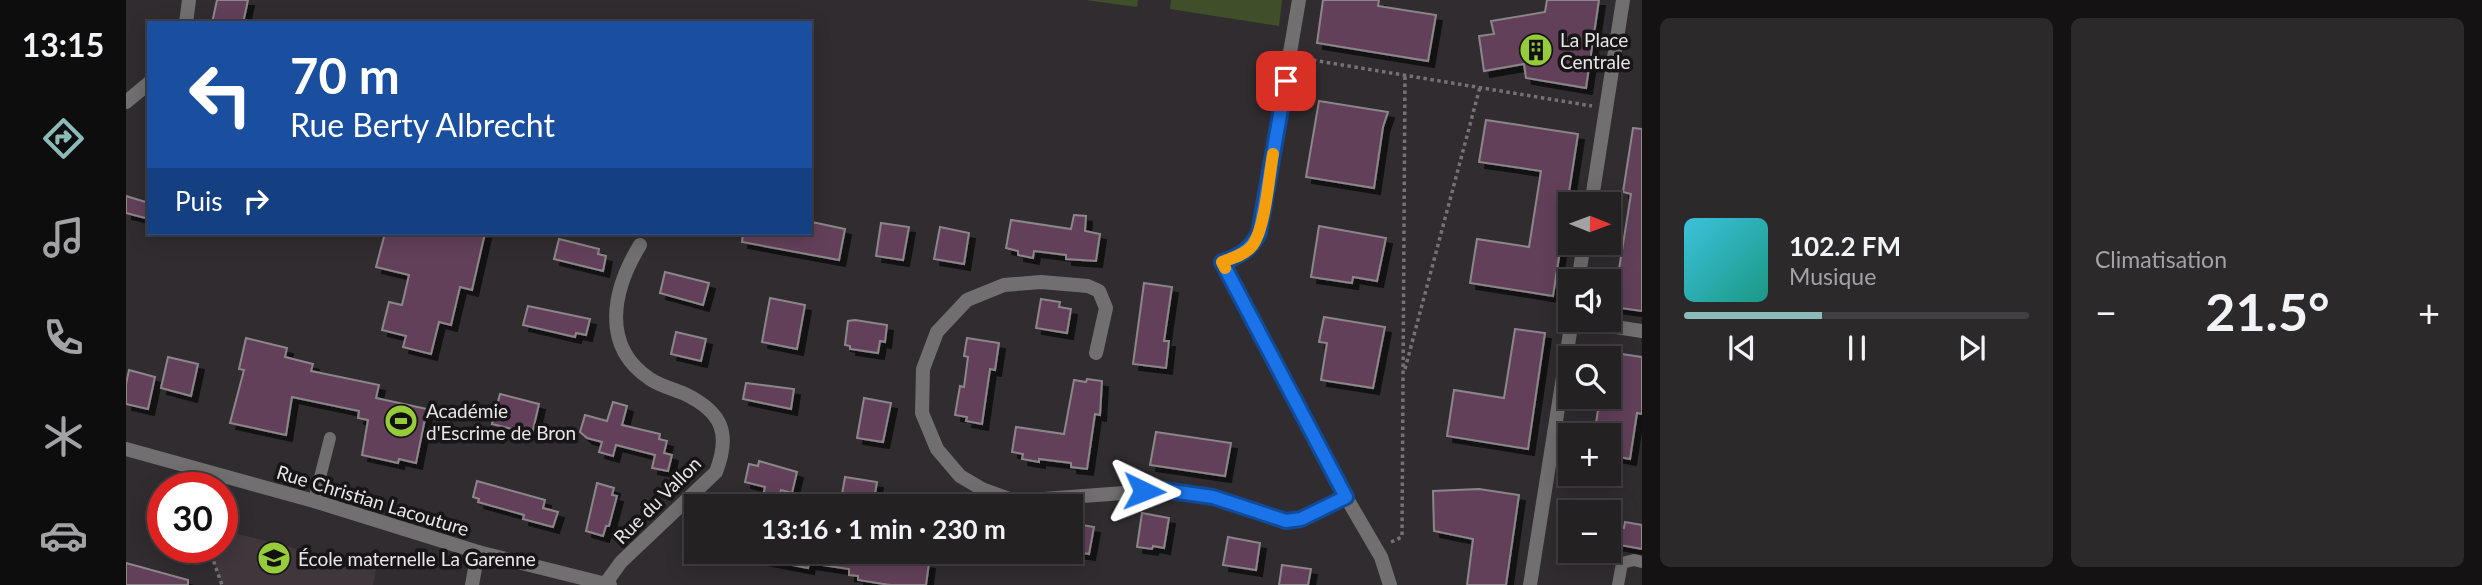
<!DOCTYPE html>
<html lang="fr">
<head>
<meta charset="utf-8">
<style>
  :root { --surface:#242123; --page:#2c292b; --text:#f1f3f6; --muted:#a3a3a6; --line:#413e41; --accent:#8bbbb9 }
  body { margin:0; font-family:Lato,sans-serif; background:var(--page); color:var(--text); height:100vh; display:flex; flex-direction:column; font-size:26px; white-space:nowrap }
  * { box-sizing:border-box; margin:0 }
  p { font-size:23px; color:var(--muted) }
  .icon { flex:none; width:38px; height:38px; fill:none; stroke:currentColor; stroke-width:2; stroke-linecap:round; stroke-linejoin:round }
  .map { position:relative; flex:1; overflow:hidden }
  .panel { display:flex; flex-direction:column; gap:18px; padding:18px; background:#141213; width:840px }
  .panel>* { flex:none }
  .top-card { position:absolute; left:21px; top:21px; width:665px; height:214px; border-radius:0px; box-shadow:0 4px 18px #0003,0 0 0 2px var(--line); background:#1a4fa0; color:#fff; overflow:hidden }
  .needle { width:46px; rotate:91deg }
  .tools { position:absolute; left:1432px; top:192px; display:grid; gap:14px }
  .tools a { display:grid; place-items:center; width:63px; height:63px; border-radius:0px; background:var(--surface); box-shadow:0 4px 18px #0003,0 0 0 2px var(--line); font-size:35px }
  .speed { position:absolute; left:21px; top:472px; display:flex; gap:14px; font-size:35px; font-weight:700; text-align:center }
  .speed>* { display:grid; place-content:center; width:91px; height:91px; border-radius:50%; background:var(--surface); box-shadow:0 4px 18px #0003,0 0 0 2px var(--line); line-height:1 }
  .speed .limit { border:10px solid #d22; background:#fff; color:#111 }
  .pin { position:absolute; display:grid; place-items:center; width:60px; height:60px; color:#fff; margin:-30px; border-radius:14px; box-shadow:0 4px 10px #0006 }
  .me { position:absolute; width:77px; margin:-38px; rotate:92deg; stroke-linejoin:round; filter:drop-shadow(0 0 5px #0008) }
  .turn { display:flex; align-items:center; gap:24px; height:147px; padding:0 28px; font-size:32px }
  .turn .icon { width:91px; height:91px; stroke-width:2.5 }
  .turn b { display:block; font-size:49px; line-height:60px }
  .then { display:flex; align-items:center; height:66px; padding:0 28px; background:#0003; gap:14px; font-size:26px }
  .big { font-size:52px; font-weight:700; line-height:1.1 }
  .panel .tile { flex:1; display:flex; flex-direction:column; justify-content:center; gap:10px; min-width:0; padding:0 24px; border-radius:10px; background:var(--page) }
  .song { display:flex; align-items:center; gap:21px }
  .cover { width:84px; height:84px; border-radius:10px; background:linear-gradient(135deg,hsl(190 70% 55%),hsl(170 70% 35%)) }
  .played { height:7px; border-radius:4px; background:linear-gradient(90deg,var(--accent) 40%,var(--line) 40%) }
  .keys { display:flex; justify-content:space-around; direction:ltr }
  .heat { display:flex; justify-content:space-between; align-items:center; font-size:38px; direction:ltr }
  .panel .tiles { flex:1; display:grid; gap:18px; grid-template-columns:repeat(2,1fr) }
  .trip { position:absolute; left:558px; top:494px; width:399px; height:70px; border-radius:0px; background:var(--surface); box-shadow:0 4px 18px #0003,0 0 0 2px var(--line); font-weight:700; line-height:70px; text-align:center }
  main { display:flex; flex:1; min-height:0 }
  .tab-bar { display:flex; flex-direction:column; width:126px; justify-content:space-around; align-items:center; background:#0e0d0e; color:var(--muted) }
  .tab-bar .icon { width:49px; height:49px }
  .tab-bar .active { color:var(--accent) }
  .tab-bar b { font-size:32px; color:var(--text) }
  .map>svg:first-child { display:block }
  .built { fill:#40373d }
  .park { fill:url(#park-crowns) }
  .pitch { fill:#3f4f2a }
  .water { fill:#101b00 }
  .building { fill:#643f5a; stroke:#8b8789; stroke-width:2; filter:url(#shadow) }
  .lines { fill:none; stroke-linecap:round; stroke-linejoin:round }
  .path { stroke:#757274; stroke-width:3.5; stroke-dasharray:3.5 3.5; stroke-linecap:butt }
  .service { stroke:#716f70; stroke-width:12 }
  .minor { stroke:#716f70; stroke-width:14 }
  .route-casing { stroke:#114b97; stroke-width:18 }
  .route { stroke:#1a73e8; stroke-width:12 }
  .slow { stroke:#f59e0b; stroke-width:12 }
  .labels { text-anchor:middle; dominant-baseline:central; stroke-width:7; stroke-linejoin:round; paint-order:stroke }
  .poi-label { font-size:19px; fill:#e8e6e7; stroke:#171516; text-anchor:start }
  .street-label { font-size:19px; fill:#e8e6e7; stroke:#171516 }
</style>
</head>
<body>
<main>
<nav class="tab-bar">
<b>13:15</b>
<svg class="icon active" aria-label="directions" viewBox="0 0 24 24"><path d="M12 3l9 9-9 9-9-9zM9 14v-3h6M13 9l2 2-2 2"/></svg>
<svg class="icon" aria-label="music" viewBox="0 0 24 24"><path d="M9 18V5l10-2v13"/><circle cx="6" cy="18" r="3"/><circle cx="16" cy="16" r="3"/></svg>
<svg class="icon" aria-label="phone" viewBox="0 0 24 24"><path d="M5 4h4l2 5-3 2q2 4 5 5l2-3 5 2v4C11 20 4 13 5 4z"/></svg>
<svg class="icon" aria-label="climate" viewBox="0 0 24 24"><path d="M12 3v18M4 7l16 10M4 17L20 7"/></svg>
<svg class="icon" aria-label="car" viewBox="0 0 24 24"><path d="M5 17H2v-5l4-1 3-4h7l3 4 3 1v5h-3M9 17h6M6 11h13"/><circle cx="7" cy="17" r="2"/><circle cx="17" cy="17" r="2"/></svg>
</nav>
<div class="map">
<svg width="1516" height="585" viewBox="0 0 1516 585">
  <defs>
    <pattern id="park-crowns" width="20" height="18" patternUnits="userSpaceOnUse" patternTransform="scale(1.75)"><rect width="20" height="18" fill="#3f4f2a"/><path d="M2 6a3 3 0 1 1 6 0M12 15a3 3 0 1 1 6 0" fill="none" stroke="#5b6849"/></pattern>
    <filter id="shadow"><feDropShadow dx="6" dy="6" stdDeviation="0" flood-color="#0009"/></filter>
  </defs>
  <rect width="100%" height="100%" fill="#302c2f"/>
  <!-- built -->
  <path class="built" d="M96 530 250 569 247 585H96L83 548H96Z"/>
  <!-- park -->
  <path class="park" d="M960 0H1012L1011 7Z"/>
  <!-- pitch -->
  <path class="pitch" d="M1045 0H1156L1153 26 1044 9Z"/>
  <!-- water -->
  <path class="water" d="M357 426 381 432 378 444 354 438Z"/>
  <!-- building -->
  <g class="building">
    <path d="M91 0H122L117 23H86Z"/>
    <path d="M1197 0H1253L1252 6 1310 15 1302 61 1191 43Z"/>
    <path d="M1421 0H1473L1460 88 1400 78 1398 64 1358 71 1353 36 1368 34 1365 21 1419 12Z"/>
    <path d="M1193 101 1262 112 1257 127 1248 188 1180 177Z"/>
    <path d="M1360 120 1452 134 1427 296 1344 283 1351 239 1403 247 1415 171 1353 162Z"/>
    <path d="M1507 128 1516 129V311L1487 307 1505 194 1497 192Z"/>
    <path d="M0 196 23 203V219L0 213Z"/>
    <path d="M948 215 960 216 959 231 974 234 970 261 940 259V255L908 251 907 258 892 255V251L880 248 885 220 945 229Z"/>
    <path d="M686 222 719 229 713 260 616 242 617 233H684Z"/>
    <path d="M755 223 783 227 777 260 750 256Z"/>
    <path d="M1193 226 1260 238 1251 281 1227 277 1226 283 1185 277Z"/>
    <path d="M814 227 843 233 838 264 808 259Z"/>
    <path d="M259 233H359L346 290 334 287 325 325 313 322 305 354 277 347 280 336 256 330 263 302 276 305 283 275 250 267Z"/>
    <path d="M433 239 473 249 472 254 480 256 477 271 428 259Z"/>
    <path d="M539 272 583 283 577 305 534 293Z"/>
    <path d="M1018 283 1046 287 1038 341H1043L1040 368 1007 364Z"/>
    <path d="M644 298 679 305 671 349 636 342Z"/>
    <path d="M915 299 934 302 933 307 945 309 941 333 910 328Z"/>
    <path d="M402 306 464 319 460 335 450 333 449 337 397 325Z"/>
    <path d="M1198 317 1259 327 1247 388 1195 380 1201 343 1193 342Z"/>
    <path d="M729 320 761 325 759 342 754 341 752 353 724 349V346L719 345 722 321Z"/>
    <path d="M1389 329 1419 333 1402 449 1321 436 1328 390 1378 398Z"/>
    <path d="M550 332 580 339 575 361 545 354Z"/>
    <path d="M120 338 161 348 159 357 187 364 185 371 253 385 250 398 301 409 290 463 273 459 272 463 236 455 242 420 232 418 233 411 166 397 160 435 104 423 118 370 113 369Z"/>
    <path d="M841 338 873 343 869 370 864 369 856 424 840 421 841 417 829 415 834 386 838 387 842 357 838 356Z"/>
    <path d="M1482 352 1516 357V414L1511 413 1504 459 1482 455V436H1468L1474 397H1482Z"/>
    <path d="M42 357 72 364 65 396 35 388Z"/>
    <path d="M3 370 29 377 22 409 0 404V384Z"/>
    <path d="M961 379 976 381 974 415 969 414 961 469 945 467V463L913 459V462L896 459 897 454 886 452 890 427 938 434 948 380 960 382Z"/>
    <path d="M620 383 668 389 665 409 617 399Z"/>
    <path d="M374 394 413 404 406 434 366 424Z"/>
    <path d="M738 398 765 403 757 442 731 438Z"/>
    <path d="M487 402 501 406 496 425 534 434 533 439 541 441 538 453 546 455 542 471 526 468 529 455 490 445 487 456 473 452 476 442 461 438 454 432 459 415 481 421Z"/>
    <path d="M1030 432 1105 443 1099 476 1024 465Z"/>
    <path d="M633 461 671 472 666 493 655 490 653 499 637 496 639 487 619 482 623 464 632 466Z"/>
    <path d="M719 477 751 482 747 506H714Z"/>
    <path d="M351 481 419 500 417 508 432 512 427 527 397 519 398 515 352 502 353 499 347 497Z"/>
    <path d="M471 483 488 488 486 495 491 496 483 526H480L477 536 460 531Z"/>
    <path d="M1353 489 1393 495 1380 585H1341L1347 539 1308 531 1307 491Z"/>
    <path d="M1016 513 1043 518 1038 548 1027 546 1026 549 1011 547Z"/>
    <path d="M1499 522 1516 525V549L1483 543 1487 525 1498 528Z"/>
    <path d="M945 523 968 527 963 554 945 551Z"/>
    <path d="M1102 537 1134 543 1130 570 1097 565Z"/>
    <path d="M636 551H753V554L803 563 800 585H764L732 580V576L723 575V569L683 563 682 568 635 559Z"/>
    <path d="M0 563 62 580V585H0Z"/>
    <path d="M1156 565 1185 569 1182 585H1153Z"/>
  </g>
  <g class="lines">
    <!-- path -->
    <g class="path">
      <path d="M1180 59 1466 106"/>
      <path d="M1279 369 1354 87"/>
      <path d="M1265 542 1276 537 1279 75"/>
      <path d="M83 548 96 585"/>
    </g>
    <!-- service -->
    <g class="service">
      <path d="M188 501 204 438"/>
      <path d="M1492 585 1496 563 1508 560 1516 562"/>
    </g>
    <!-- minor -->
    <g class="minor">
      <path d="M1173 0 1133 233C1124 250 1113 255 1096 262L1220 497 1255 557 1264 585"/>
      <path d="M60 23 63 0"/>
      <path d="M0 102 23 83"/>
      <path d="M1465 205 1497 0"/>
      <path d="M1452 282 1458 243"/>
      <path d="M1446 320 1516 331"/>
      <path d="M970 353 980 308 973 291 962 286 915 282 878 285 841 300 811 332 797 369 796 413 811 449 834 476 856 489 889 501 1038 490 1087 497 1160 521 1175 519 1220 497"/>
      <path d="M0 449 188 501 352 552 484 585"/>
      <path d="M479 584 495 562 590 472C605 433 596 412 559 394 548 389 534 386 524 379 474 346 487 289 514 245"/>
      <path d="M346 585 352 552"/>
      <path d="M1404 585 1446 320"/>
    </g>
  </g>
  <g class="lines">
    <defs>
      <path id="route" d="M1018 491 1038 490 1087 497 1160 521 1175 519 1220 497 1096 262C1114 256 1124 250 1133 233L1160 81"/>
    </defs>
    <!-- route casing -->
    <use href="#route" class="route-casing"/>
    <!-- route -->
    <use href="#route" class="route"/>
    <!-- slow -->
    <path class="slow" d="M1099 268 1096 262C1106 258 1118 255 1125 247 1139 232 1143 176 1147 154"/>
  </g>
  <!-- icons -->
  <defs>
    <symbol id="building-disc" viewBox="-11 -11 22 22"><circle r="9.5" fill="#96cc39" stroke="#171516"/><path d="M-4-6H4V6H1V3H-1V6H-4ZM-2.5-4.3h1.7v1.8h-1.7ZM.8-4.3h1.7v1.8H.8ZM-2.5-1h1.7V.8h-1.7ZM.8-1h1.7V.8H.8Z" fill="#111"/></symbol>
    <symbol id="stadium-disc" viewBox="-11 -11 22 22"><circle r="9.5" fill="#96cc39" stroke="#171516"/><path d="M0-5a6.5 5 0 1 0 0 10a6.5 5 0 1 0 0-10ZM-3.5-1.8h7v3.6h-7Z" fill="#111"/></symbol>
    <symbol id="school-disc" viewBox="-11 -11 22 22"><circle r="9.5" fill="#96cc39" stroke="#171516"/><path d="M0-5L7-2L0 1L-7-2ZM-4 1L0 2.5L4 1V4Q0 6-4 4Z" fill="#111"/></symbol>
  </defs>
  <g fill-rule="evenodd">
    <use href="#building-disc" x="1391" y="31" width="38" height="38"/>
    <use href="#stadium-disc" x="256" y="402" width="38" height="38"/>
    <use href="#school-disc" x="129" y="539" width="38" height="38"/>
  </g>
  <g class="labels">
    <!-- poi labels -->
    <g class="poi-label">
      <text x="1434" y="39">La Place<tspan x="1434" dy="22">Centrale</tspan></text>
      <text x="300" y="410">Académie<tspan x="300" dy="22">d'Escrime de Bron</tspan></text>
      <text x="172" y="558">École maternelle La Garenne</text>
    </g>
    <!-- street labels -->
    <g class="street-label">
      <text transform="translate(247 500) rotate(17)">Rue Christian Lacouture</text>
      <text transform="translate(531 500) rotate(-45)">Rue du Vallon</text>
    </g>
  </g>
</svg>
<div class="tools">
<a><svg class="needle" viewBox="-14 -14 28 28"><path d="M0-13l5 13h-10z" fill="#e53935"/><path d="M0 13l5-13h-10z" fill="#a3a3a6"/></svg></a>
<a><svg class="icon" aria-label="sound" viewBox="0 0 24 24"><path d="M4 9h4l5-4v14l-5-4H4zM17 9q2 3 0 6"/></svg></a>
<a><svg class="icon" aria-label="search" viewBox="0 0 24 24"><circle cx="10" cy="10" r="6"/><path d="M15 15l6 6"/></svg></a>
<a>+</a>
<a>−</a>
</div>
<div class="speed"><div class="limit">30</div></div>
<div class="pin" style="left:1160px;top:81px;background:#d93025"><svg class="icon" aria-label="arrive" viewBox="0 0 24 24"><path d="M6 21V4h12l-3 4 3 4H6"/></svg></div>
<svg class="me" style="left:1018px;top:491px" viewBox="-20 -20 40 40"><path d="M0-17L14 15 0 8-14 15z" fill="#1a73e8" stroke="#fff" stroke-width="4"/></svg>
<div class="trip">13:16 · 1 min · 230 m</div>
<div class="top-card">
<div class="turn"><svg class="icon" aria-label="left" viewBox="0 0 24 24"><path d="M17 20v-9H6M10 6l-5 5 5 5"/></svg><div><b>70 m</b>Rue Berty Albrecht</div></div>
<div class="then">Puis<svg class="icon" aria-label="right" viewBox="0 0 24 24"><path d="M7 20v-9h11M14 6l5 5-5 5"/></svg></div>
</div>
</div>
<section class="panel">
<div class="tiles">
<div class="tile">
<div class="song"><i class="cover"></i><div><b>102.2 FM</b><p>Musique</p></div></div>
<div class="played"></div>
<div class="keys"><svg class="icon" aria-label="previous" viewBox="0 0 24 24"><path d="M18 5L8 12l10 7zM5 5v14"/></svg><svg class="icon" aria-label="pause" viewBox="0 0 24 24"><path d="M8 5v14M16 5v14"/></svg><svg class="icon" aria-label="next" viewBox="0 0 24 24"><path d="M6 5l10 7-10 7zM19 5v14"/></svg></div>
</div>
<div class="tile"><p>Climatisation</p>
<div class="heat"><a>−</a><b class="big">21.5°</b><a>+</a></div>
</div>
</div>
</section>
</main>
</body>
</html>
